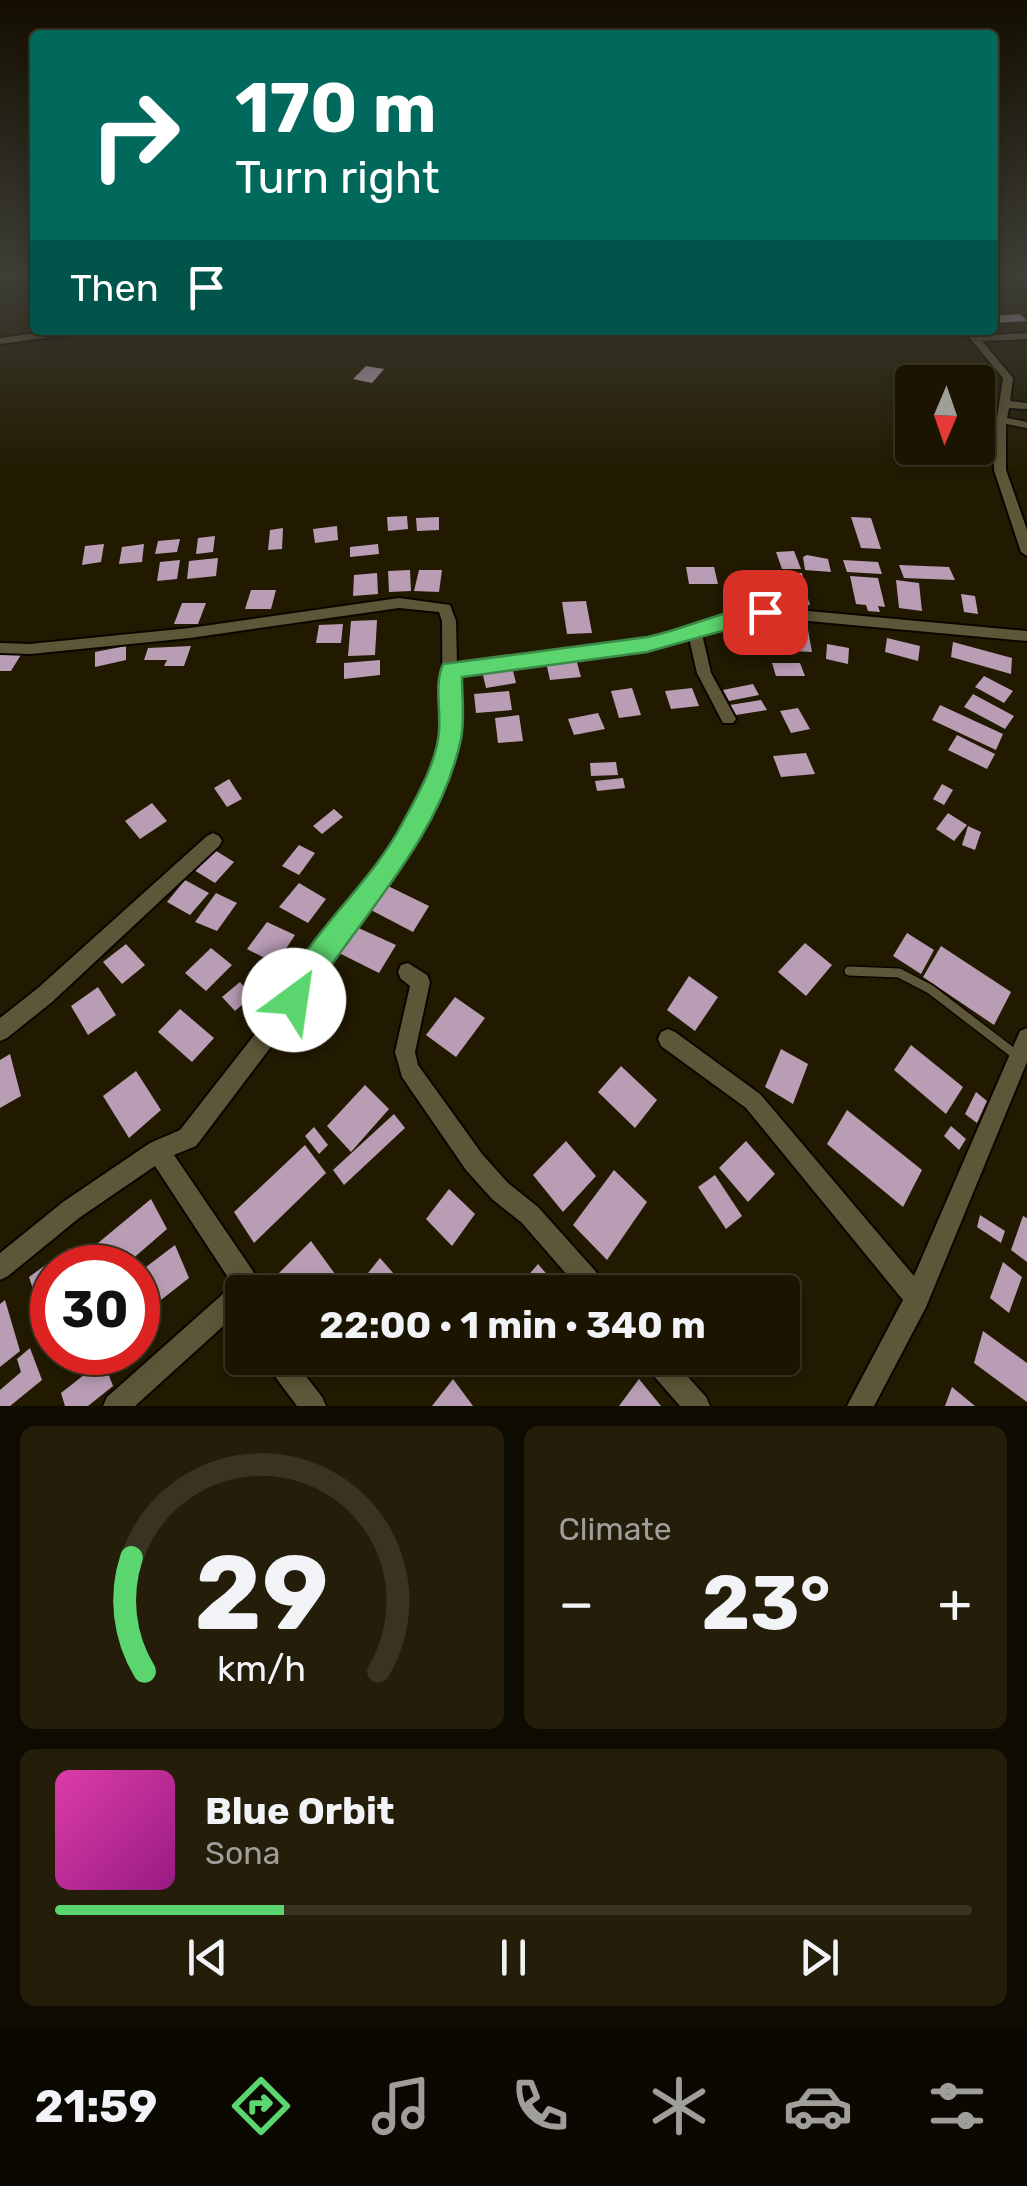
<!DOCTYPE html>
<html lang="en">
<head>
<meta charset="utf-8">
<style>
  :root { --surface:#1a1400; --page:#231d0a; --text:#f1f3f6; --muted:#9f9e99; --line:#383322; --accent:#5bd56e }
  body { margin:0; font-family:Rubik,sans-serif; background:var(--page); color:var(--text); height:100vh; display:flex; flex-direction:column; font-size:38px; white-space:nowrap }
  * { box-sizing:border-box; margin:0 }
  p { font-size:32px; color:var(--muted) }
  .icon { flex:none; width:55px; height:55px; fill:none; stroke:currentColor; stroke-width:2; stroke-linecap:round; stroke-linejoin:round }
  .map { position:relative; height:1406px; overflow:hidden }
  .sheet { display:flex; flex-direction:column; gap:20px; padding:20px; background:#0e0b00; flex:1 }
  .sheet>* { flex:none }
  .banner { position:absolute; left:30px; top:30px; width:968px; height:305px; border-radius:10px; box-shadow:0 5px 15px #0003,0 0 0 2px var(--line); background:#00695c; color:#fff; overflow:hidden }
  .needle { width:65px; rotate:182deg }
  .tools { position:absolute; left:895px; top:365px; display:grid; gap:20px }
  .tools a { display:grid; place-items:center; width:100px; height:100px; border-radius:10px; background:var(--surface); box-shadow:0 5px 15px #0003,0 0 0 2px var(--line); font-size:50px }
  .speed { position:absolute; left:30px; top:1245px; display:flex; gap:20px; font-size:50px; font-weight:700; text-align:center }
  .speed>* { display:grid; place-content:center; width:130px; height:130px; border-radius:50%; background:var(--surface); box-shadow:0 5px 15px #0003,0 0 0 2px var(--line); line-height:1 }
  .speed .limit { border:15px solid #d22; background:#fff; color:#111 }
  .pin { position:absolute; display:grid; place-items:center; width:85px; height:85px; color:#fff; margin:-42px; border-radius:20px; box-shadow:0 5px 15px #0006 }
  .me { position:absolute; width:110px; margin:-55px; rotate:31deg; stroke-linejoin:round; filter:drop-shadow(0 0 8px #0008) }
  .turn { display:flex; align-items:center; gap:35px; height:210px; padding:0 40px; font-size:45px }
  .turn .icon { width:130px; height:130px; stroke-width:2.5 }
  .turn b { display:block; font-size:70px; line-height:85px }
  .then { display:flex; align-items:center; height:95px; padding:0 40px; background:#0003; gap:20px; font-size:38px }
  .big { font-size:75px; font-weight:700; line-height:1.1 }
  .sheet .card { flex:1; display:flex; flex-direction:column; justify-content:center; gap:15px; min-width:0; padding:0 35px; border-radius:15px; background:var(--page) }
  .sheet .dial { align-items:center; gap:0 }
  .dial svg { height:260px; overflow:visible; fill:none; stroke:var(--line); stroke-width:7; stroke-linecap:round; text-anchor:middle }
  .dial text { fill:var(--text); stroke:none }
  .song { display:flex; align-items:center; gap:30px }
  .cover { width:120px; height:120px; border-radius:15px; background:linear-gradient(135deg,hsl(320 70% 55%),hsl(310 70% 35%)) }
  .played { height:10px; border-radius:5px; background:linear-gradient(90deg,var(--accent) 25%,var(--line) 25%) }
  .keys { display:flex; justify-content:space-around; direction:ltr }
  .heat { display:flex; justify-content:space-between; align-items:center; font-size:55px; direction:ltr }
  .sheet .tiles { flex:1; display:grid; gap:20px; grid-template-columns:1fr 1fr }
  .card:last-child { grid-column:span 2 }
  .trip { position:absolute; left:225px; top:1275px; width:575px; height:100px; border-radius:10px; background:var(--surface); box-shadow:0 5px 15px #0003,0 0 0 2px var(--line); font-weight:700; line-height:100px; text-align:center }
  .tabs { display:flex; height:160px; justify-content:space-around; align-items:center; background:#0a0800; color:var(--muted) }
  .tabs .icon { width:70px; height:70px }
  .tabs .on { color:var(--accent) }
  .tabs b { font-size:45px; color:var(--text) }
  .map>svg:first-child { display:block }
  .building { fill:#b99db5 }
  .lines { fill:none; stroke-linecap:round; stroke-linejoin:round }
  .lane-casing { stroke:#0b0500; stroke-width:12 }
  .street-casing { stroke:#0b0500; stroke-width:4 }
  .lane { stroke:#5e5638; stroke-width:9 }
  .street { fill:#5e5638; fill-rule:evenodd }
  .route { fill:#5bd56e; stroke:#3b8a48; stroke-width:2.5 }
</style>
</head>
<body>
<div class="map">
<svg width="1027" height="1406" viewBox="0 0 1027 1406">
  <rect width="100%" height="100%" fill="#221a00"/>
  <!-- building -->
  <g class="building">
    <path d="M1020 314 1027 321 992 323V316Z"/>
    <path d="M366 366 384 369 372 383 353 379Z"/>
    <path d="M407 516 408 529 388 531 387 517Z"/>
    <path d="M439 517V530L417 531 416 518Z"/>
    <path d="M851 517 871 518 881 549 861 548Z"/>
    <path d="M337 526 338 540 315 543 313 529Z"/>
    <path d="M283 528 282 549 268 550 270 530Z"/>
    <path d="M215 536 213 552 196 554 198 538Z"/>
    <path d="M180 539 177 552 155 554 158 541Z"/>
    <path d="M104 544 101 562 82 565 85 546Z"/>
    <path d="M144 544 142 562 119 564 122 547Z"/>
    <path d="M378 544 379 554 350 557V547Z"/>
    <path d="M794 551 801 569H782L776 552Z"/>
    <path d="M807 555 828 559 831 572 805 570 803 557Z"/>
    <path d="M218 558 216 576 187 579 189 561Z"/>
    <path d="M180 560 177 579 157 581 160 562Z"/>
    <path d="M843 560 878 562 882 574 847 572Z"/>
    <path d="M899 565 949 567 955 580 904 578Z"/>
    <path d="M686 567H714L718 584H689Z"/>
    <path d="M410 570 411 591 389 592 388 571Z"/>
    <path d="M419 570H442L439 592 414 591Z"/>
    <path d="M772 572 802 573 804 584 774 582Z"/>
    <path d="M377 573 378 594 353 596 354 575Z"/>
    <path d="M850 576 878 578 885 607 878 606 880 612 868 611 866 605 856 604Z"/>
    <path d="M896 580 919 583 922 611 899 608Z"/>
    <path d="M781 586H804L810 605 786 604Z"/>
    <path d="M251 590H276L271 609H245Z"/>
    <path d="M961 594 975 596 978 614 964 612Z"/>
    <path d="M586 601 592 633 567 634 562 602Z"/>
    <path d="M182 603H206L198 624H174Z"/>
    <path d="M377 620 375 655 348 656 351 621Z"/>
    <path d="M343 624 341 643H316L319 625Z"/>
    <path d="M789 629 808 630 812 652 793 651Z"/>
    <path d="M887 638 920 646 918 661 885 652Z"/>
    <path d="M953 642 1012 658 1011 674 951 657Z"/>
    <path d="M827 644 849 648 848 664 826 659Z"/>
    <path d="M126 646V660L95 667V652Z"/>
    <path d="M191 646 184 666H164L167 660H144L148 648Z"/>
    <path d="M0 653H22L11 671H0Z"/>
    <path d="M576 659 581 677 550 680 546 662Z"/>
    <path d="M380 660V675L344 679V663Z"/>
    <path d="M772 663H800L805 676H776Z"/>
    <path d="M512 667 516 683 486 688 482 671Z"/>
    <path d="M984 676 1013 691 1004 703 975 687Z"/>
    <path d="M753 684 759 695 729 701 723 690Z"/>
    <path d="M632 688 641 715 619 718 611 691Z"/>
    <path d="M692 688 699 706 671 709 665 691Z"/>
    <path d="M509 691 512 710 476 713 474 694Z"/>
    <path d="M973 694 1014 716 1005 729 964 707Z"/>
    <path d="M761 700 767 710 736 715 730 705Z"/>
    <path d="M940 705 1003 734 996 750 932 720Z"/>
    <path d="M798 708 810 729 791 733 780 711Z"/>
    <path d="M598 713 605 729 574 735 568 719Z"/>
    <path d="M519 715 523 741 498 743 495 718Z"/>
    <path d="M957 735 995 754 987 769 948 750Z"/>
    <path d="M806 753 815 774 781 777 773 756Z"/>
    <path d="M616 762 618 775 591 776 590 763Z"/>
    <path d="M623 778 625 788 597 791 595 781Z"/>
    <path d="M229 779 242 799 227 807 214 788Z"/>
    <path d="M942 784 953 790 944 805 933 799Z"/>
    <path d="M152 803 167 821 140 839 125 821Z"/>
    <path d="M334 809 343 817 322 834 313 826Z"/>
    <path d="M948 813 967 825 954 841 936 829Z"/>
    <path d="M968 826 981 832 975 850 962 845Z"/>
    <path d="M299 845 315 853 299 875 282 866Z"/>
    <path d="M213 849 234 862 215 883 194 870Z"/>
    <path d="M185 880 209 893 190 915 167 902Z"/>
    <path d="M299 883 326 899 308 923 279 907Z"/>
    <path d="M386 885 429 906 413 932 369 909Z"/>
    <path d="M216 893 237 903 217 931 195 922Z"/>
    <path d="M267 922 295 935 276 964 247 949Z"/>
    <path d="M352 925 396 945 379 973 335 951Z"/>
    <path d="M907 933 934 950 921 974 893 956Z"/>
    <path d="M805 943 832 965 806 996 778 972Z"/>
    <path d="M126 944 145 965 122 984 103 962Z"/>
    <path d="M941 946 1011 992 994 1025 923 977Z"/>
    <path d="M211 948 232 965 206 991 185 973Z"/>
    <path d="M689 976 718 997 695 1031 667 1010Z"/>
    <path d="M240 982 252 996 235 1011 222 997Z"/>
    <path d="M98 987 116 1015 88 1035 71 1006Z"/>
    <path d="M455 997 485 1018 456 1057 426 1035Z"/>
    <path d="M180 1009 214 1038 192 1062 158 1032Z"/>
    <path d="M911 1045 963 1087 946 1114 894 1070Z"/>
    <path d="M781 1049 808 1064 793 1104 765 1087Z"/>
    <path d="M10 1054 21 1096 0 1108V1060Z"/>
    <path d="M621 1066 657 1100 635 1128 598 1092Z"/>
    <path d="M136 1071 161 1110 129 1138 103 1096Z"/>
    <path d="M365 1085 389 1109 351 1152 327 1126Z"/>
    <path d="M976 1092 987 1101 977 1123 965 1114Z"/>
    <path d="M847 1110 922 1170 903 1207 827 1144Z"/>
    <path d="M394 1114 405 1128 344 1185 333 1170Z"/>
    <path d="M951 1126 966 1139 959 1150 944 1136Z"/>
    <path d="M314 1127 328 1145 319 1154 305 1136Z"/>
    <path d="M566 1141 596 1176 563 1212 533 1175Z"/>
    <path d="M746 1141 775 1174 748 1202 719 1168Z"/>
    <path d="M305 1145 326 1173 254 1243 234 1212Z"/>
    <path d="M614 1170 647 1202 607 1260 573 1225Z"/>
    <path d="M715 1175 742 1216 726 1229 698 1187Z"/>
    <path d="M449 1189 475 1214 452 1246 426 1219Z"/>
    <path d="M151 1199 167 1229 122 1268H101L92 1248Z"/>
    <path d="M980 1215 1005 1231 1001 1243 977 1227Z"/>
    <path d="M1023 1216 1027 1218V1262L1011 1250Z"/>
    <path d="M311 1241 335 1274 317 1292H287L276 1276Z"/>
    <path d="M175 1245 189 1278 138 1318V1273Z"/>
    <path d="M69 1248 76 1268H52V1347L29 1277Z"/>
    <path d="M380 1258 408 1290 406 1292H360L356 1288Z"/>
    <path d="M1003 1262 1022 1277 1009 1313 990 1298Z"/>
    <path d="M538 1264 562 1292H514Z"/>
    <path d="M5 1300 20 1351 0 1367V1304Z"/>
    <path d="M983 1331 1027 1363V1402L974 1363Z"/>
    <path d="M30 1348 42 1380 10 1406H0V1390L21 1372 17 1359Z"/>
    <path d="M408 1358H435L419 1375Z"/>
    <path d="M103 1360 113 1386 88 1406H65L61 1393Z"/>
    <path d="M453 1379 473 1406H432Z"/>
    <path d="M639 1379 661 1406H619Z"/>
    <path d="M952 1387 975 1406H945Z"/>
  </g>
  <g class="lines">
    <defs>
      <path id="lane" d="M849 971 899 973 930 989 1016 1055"/>
      <g id="street">
        <path d="M60 330H85L80 333 0 344V338Z"/>
        <path d="M963 330H973L978 336 1027 333V339L982 341 1013 378 1010 401 1027 403V409L1009 408 1007 418 1027 422V428L1006 424V470L1027 530V556L1021 552 994 470 993 444 1003 378Z"/>
        <path d="M399 598 450 605 456 621 457 664 647 640 765 607 1027 631V641L765 617 702 634 711 673 736 719 733 723H723L697 673 689 638 647 650 457 674 459 735 446 777 414 842 328 961 301 1007 196 1146 174 1155 261 1283 264 1292H242V1309L135 1406H103L107 1397 233 1285 155 1166 79 1218 8 1276 0 1280V1253L63 1202 150 1143 180 1130 287 993 314 949 402 832 430 777 443 735 442 621 439 612 399 608 190 638 30 654 0 653V643L30 644 190 628Z"/>
        <path d="M213 833 219 836 222 841 219 846 52 1002 7 1038 0 1041V1018L38 988 207 836Z"/>
        <path d="M408 963 427 975 430 982 415 1052 418 1065 482 1154 508 1183 538 1207 606 1283 609 1292H582L522 1223 492 1199 466 1170 402 1077 395 1052 410 986 401 979 398 972 401 965Z"/>
        <path d="M1027 1028V1062L926 1307 874 1406H847L903 1300 746 1108 661 1046 658 1039 661 1032 668 1029 675 1032 760 1094 914 1276 1020 1031Z"/>
        <path d="M264 1358H292L322 1397 326 1406H297L268 1367Z"/>
        <path d="M642 1358H671L706 1397 710 1406H680L646 1367Z"/>
      </g>
    </defs>
    <!-- lane casing -->
    <use href="#lane" class="lane-casing"/>
    <!-- street casing -->
    <use href="#street" class="street-casing"/>
    <!-- lane -->
    <use href="#lane" class="lane"/>
    <!-- street -->
    <use href="#street" class="street"/>
  </g>
  <!-- sky -->
  <linearGradient id="sky" x2="0" y2="1"><stop stop-color="#130e00"/><stop offset="0.58" stop-color="#3e3e37"/><stop offset="1" stop-color="#3e3e37" stop-opacity="0"/></linearGradient>
  <rect width="1027" height="474" fill="url(#sky)"/>
  <!-- route -->
  <path class="route" d="M765 605 772 607 775 612 772 617 647 652 462 677C462 696 465 720 461 739 443 824 384 891 335 960 322 977 314 1006 294 1014L284 1010 279 1000C307 933 369 887 402 824 417 796 436 764 439 732 441 711 434 684 443 664L647 637C687 629 724 609 765 605Z"/>
</svg>
<div class="tools">
<a><svg class="needle" viewBox="-14 -14 28 28"><path d="M0-13l5 13h-10z" fill="#e53935"/><path d="M0 13l5-13h-10z" fill="#9f9e99"/></svg></a>
</div>
<div class="speed"><div class="limit">30</div></div>
<div class="pin" style="left:765px;top:612px;background:#d93025"><svg class="icon" aria-label="arrive" viewBox="0 0 24 24"><path d="M6 21V4h12l-3 4 3 4H6"/></svg></div>
<svg class="me" style="left:294px;top:1000px" viewBox="-20 -20 40 40"><circle r="19" fill="#fff"/><path d="M0-13L10 11 0 6-10 11z" fill="#5bd56e"/></svg>
<div class="trip">22:00 · 1 min · 340 m</div>
<div class="banner">
<div class="turn"><svg class="icon" aria-label="right" viewBox="0 0 24 24"><path d="M7 20v-9h11M14 6l5 5-5 5"/></svg><div><b>170 m</b>Turn right</div></div>
<div class="then">Then<svg class="icon" aria-label="arrive" viewBox="0 0 24 24"><path d="M6 21V4h12l-3 4 3 4H6"/></svg></div>
</div>
</div>
<section class="sheet">
<div class="tiles">
<div class="card dial"><svg viewBox="0 0 100 80">
<path d="M14 69A42 42 0 1 1 86 69"/>
<path d="M14 69A42 42 0 0 1 10 34" stroke="#5bd56e"/>
<text x="50" y="56" font-size="32" font-weight="700">29</text>
<text x="50" y="72" font-size="11">km/h</text>
</svg></div>
<div class="card"><p>Climate</p>
<div class="heat"><a>−</a><b class="big">23°</b><a>+</a></div>
</div>
<div class="card">
<div class="song"><i class="cover"></i><div><b>Blue Orbit</b><p>Sona</p></div></div>
<div class="played"></div>
<div class="keys"><svg class="icon" aria-label="previous" viewBox="0 0 24 24"><path d="M18 5L8 12l10 7zM5 5v14"/></svg><svg class="icon" aria-label="pause" viewBox="0 0 24 24"><path d="M8 5v14M16 5v14"/></svg><svg class="icon" aria-label="next" viewBox="0 0 24 24"><path d="M6 5l10 7-10 7zM19 5v14"/></svg></div>
</div>
</div>
</section>
<nav class="tabs">
<b>21:59</b>
<svg class="icon on" aria-label="directions" viewBox="0 0 24 24"><path d="M12 3l9 9-9 9-9-9zM9 14v-3h6M13 9l2 2-2 2"/></svg>
<svg class="icon" aria-label="music" viewBox="0 0 24 24"><path d="M9 18V5l10-2v13"/><circle cx="6" cy="18" r="3"/><circle cx="16" cy="16" r="3"/></svg>
<svg class="icon" aria-label="phone" viewBox="0 0 24 24"><path d="M5 4h4l2 5-3 2q2 4 5 5l2-3 5 2v4C11 20 4 13 5 4z"/></svg>
<svg class="icon" aria-label="climate" viewBox="0 0 24 24"><path d="M12 3v18M4 7l16 10M4 17L20 7"/></svg>
<svg class="icon" aria-label="car" viewBox="0 0 24 24"><path d="M5 17H2v-5l4-1 3-4h7l3 4 3 1v5h-3M9 17h6M6 11h13"/><circle cx="7" cy="17" r="2"/><circle cx="17" cy="17" r="2"/></svg>
<svg class="icon" aria-label="filters" viewBox="0 0 24 24"><path d="M4 7h16M4 17h16"/><circle cx="9" cy="7" r="2"/><circle cx="15" cy="17" r="2"/></svg>
</nav>
</body>
</html>
